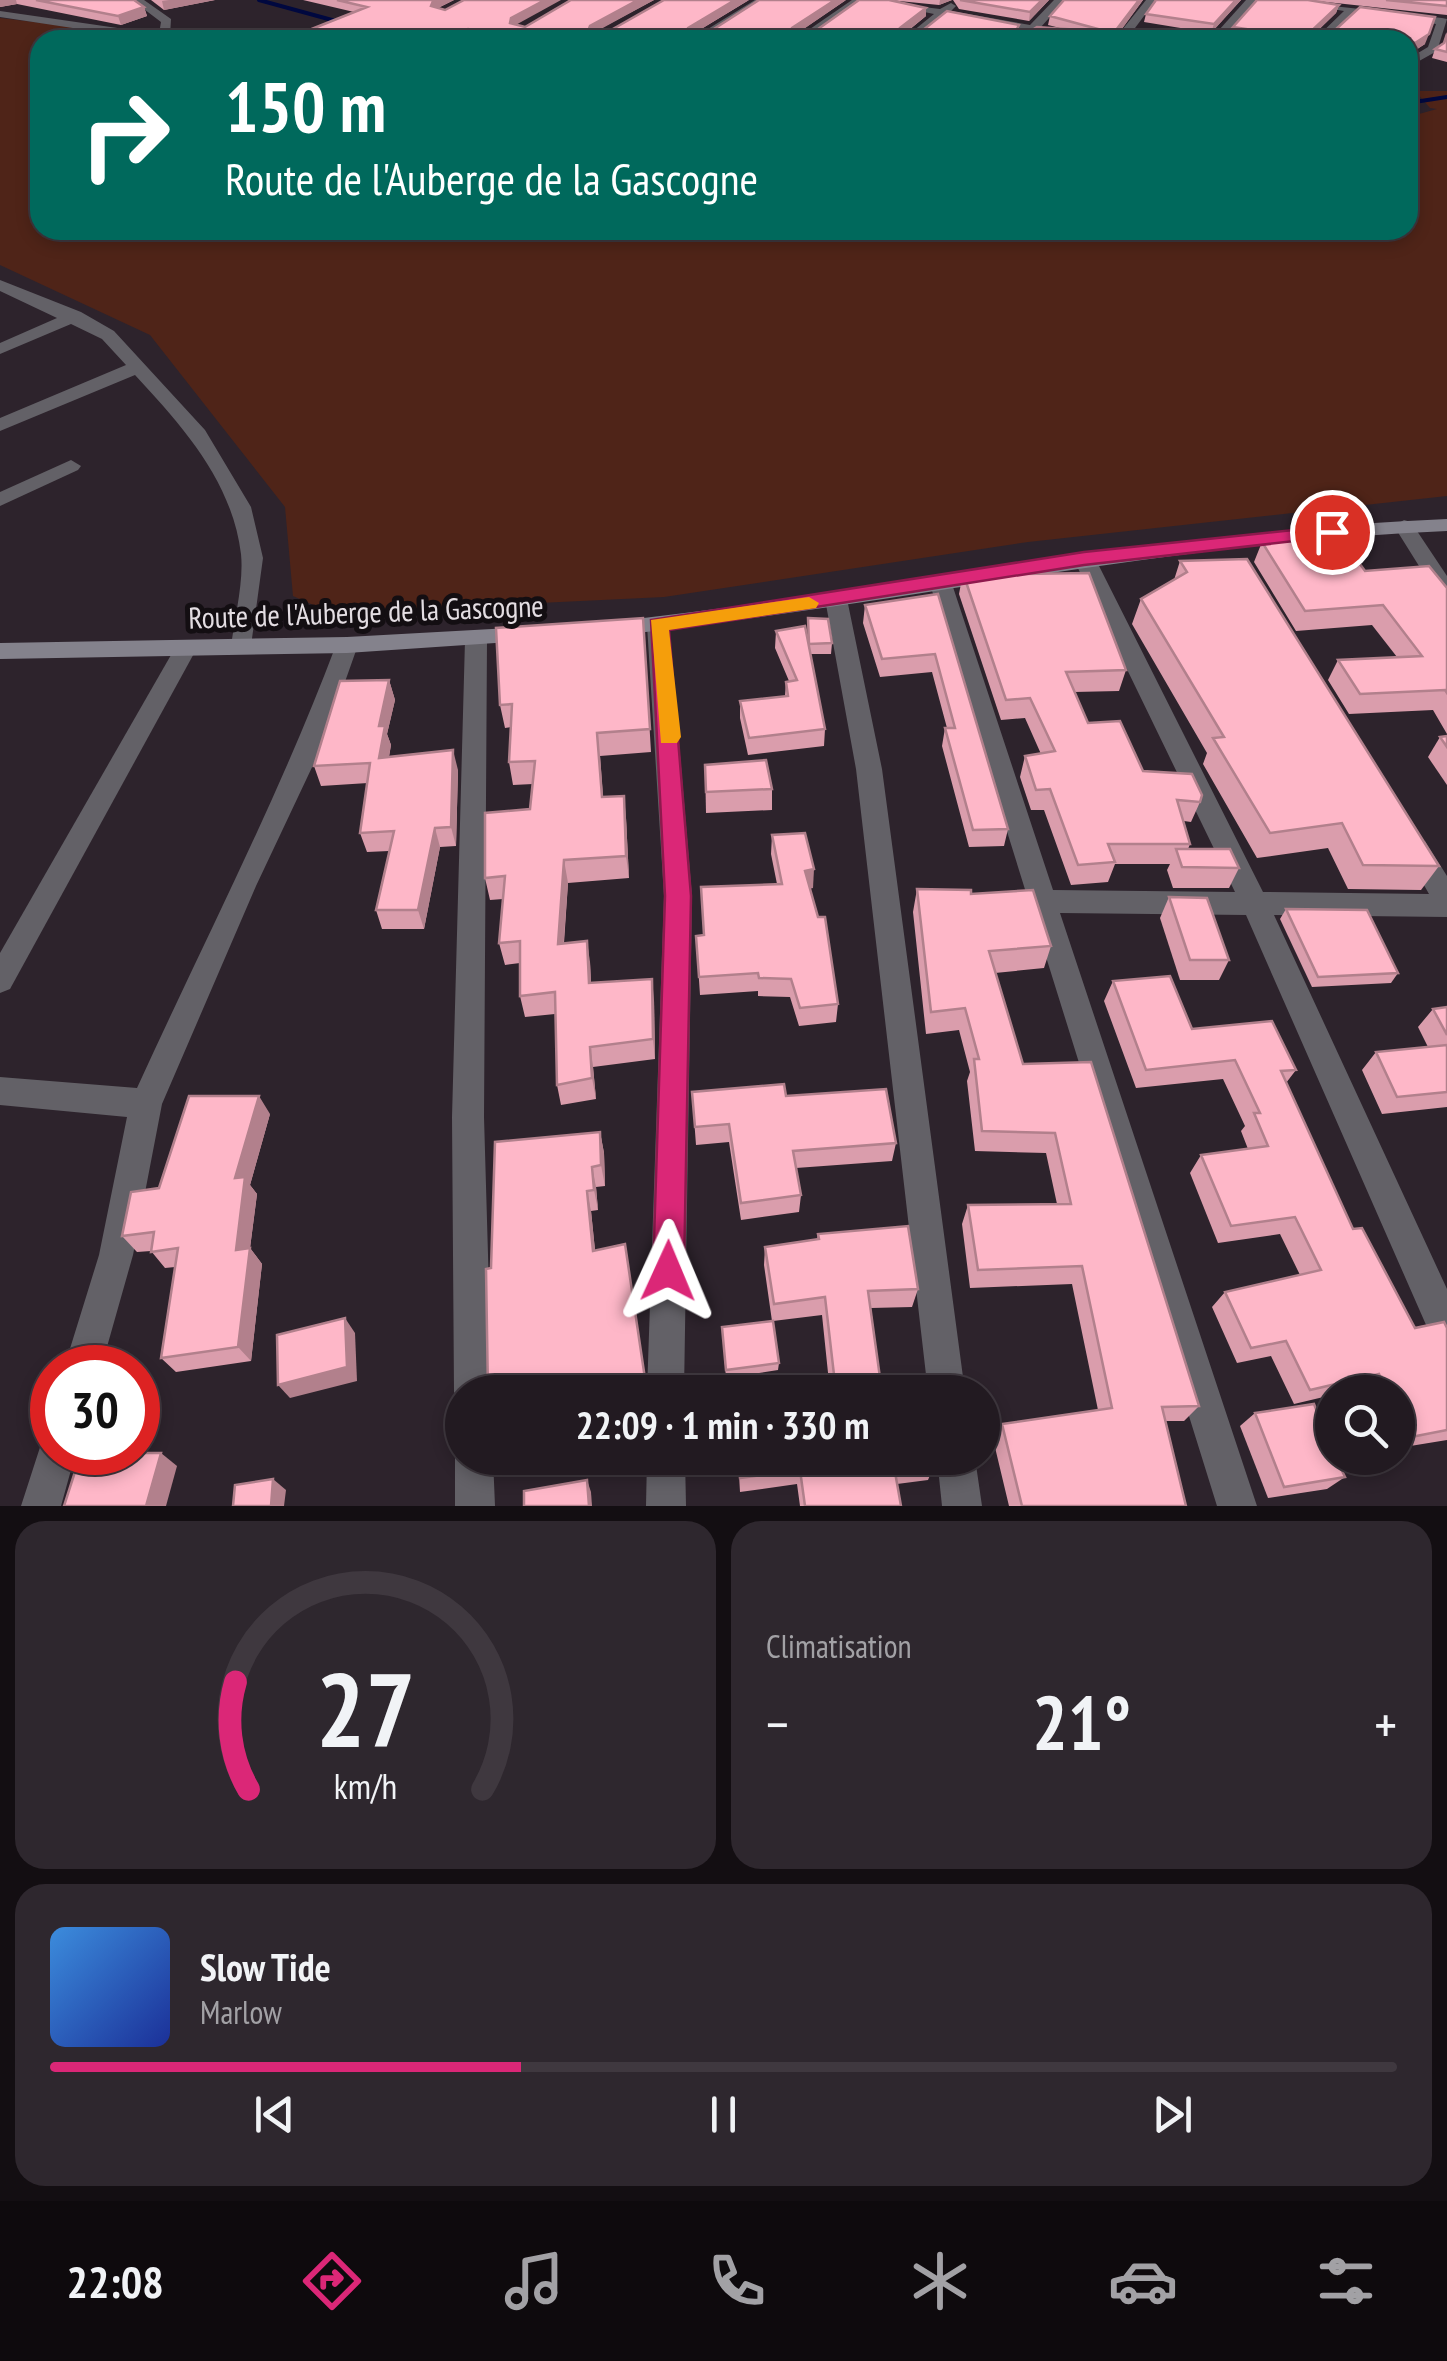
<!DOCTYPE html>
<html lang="fr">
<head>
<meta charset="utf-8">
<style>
  :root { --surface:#221a21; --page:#2e272e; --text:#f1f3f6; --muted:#a2a1a5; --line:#3f383f; --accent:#db2777 }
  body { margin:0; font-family:"PT Sans Narrow",sans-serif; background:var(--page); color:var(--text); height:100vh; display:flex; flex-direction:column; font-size:38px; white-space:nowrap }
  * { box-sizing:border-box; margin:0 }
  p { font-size:32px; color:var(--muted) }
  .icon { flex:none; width:55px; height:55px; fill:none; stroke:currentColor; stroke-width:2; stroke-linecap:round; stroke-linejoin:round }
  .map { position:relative; height:1506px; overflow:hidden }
  .panel { display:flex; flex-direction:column; gap:15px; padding:15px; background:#130e12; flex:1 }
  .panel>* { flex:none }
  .banner { position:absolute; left:30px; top:30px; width:1388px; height:210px; border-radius:30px; box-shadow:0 5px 15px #0003,0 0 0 2px var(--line); background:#00695c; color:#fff; overflow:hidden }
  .buttons { position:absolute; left:1315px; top:1375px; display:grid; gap:20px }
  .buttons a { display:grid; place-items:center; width:100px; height:100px; border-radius:50%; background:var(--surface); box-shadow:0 5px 15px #0003,0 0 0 2px var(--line); font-size:50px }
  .speed { position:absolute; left:30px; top:1345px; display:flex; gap:20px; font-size:50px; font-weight:700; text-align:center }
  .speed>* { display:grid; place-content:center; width:130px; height:130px; border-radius:50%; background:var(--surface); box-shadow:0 5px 15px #0003,0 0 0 2px var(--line); line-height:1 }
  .speed .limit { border:15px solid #d22; background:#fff; color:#111 }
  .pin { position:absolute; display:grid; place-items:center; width:85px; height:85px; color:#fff; margin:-42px; border:5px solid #fff; border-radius:50%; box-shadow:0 2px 10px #0007 }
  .me { position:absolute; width:110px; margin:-55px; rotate:1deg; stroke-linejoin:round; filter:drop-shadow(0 0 8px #0008) }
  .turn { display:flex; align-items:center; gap:35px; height:210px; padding:0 30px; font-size:45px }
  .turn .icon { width:130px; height:130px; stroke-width:2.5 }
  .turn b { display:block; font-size:70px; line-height:85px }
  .big { font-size:75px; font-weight:600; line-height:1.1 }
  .panel .tile { flex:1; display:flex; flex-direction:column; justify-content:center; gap:15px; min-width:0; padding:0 35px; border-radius:30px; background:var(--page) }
  .panel .dial { align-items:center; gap:0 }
  .dial svg { height:260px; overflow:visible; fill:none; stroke:var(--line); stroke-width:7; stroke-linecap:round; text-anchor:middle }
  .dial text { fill:var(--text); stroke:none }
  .song { display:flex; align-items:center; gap:30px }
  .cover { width:120px; height:120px; border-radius:15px; background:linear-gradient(135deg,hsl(210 70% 55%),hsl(230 70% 35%)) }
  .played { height:10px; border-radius:5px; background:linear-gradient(90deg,var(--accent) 35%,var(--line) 35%) }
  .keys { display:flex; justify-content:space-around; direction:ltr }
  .heat { display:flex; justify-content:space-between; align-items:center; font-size:55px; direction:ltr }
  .panel .tiles { flex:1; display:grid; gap:15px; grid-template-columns:1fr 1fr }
  .tile:last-child { grid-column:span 2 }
  .trip { position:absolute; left:445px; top:1375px; width:555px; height:100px; border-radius:50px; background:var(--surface); box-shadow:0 5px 15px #0003,0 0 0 2px var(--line); font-weight:600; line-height:100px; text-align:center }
  .tabs { display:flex; height:160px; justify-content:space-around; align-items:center; background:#0e0a0d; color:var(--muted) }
  .tabs .icon { width:70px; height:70px }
  .tabs .selected { color:var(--accent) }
  .tabs b { font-size:45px; color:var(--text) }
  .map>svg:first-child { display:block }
  .green { fill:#4f2418 }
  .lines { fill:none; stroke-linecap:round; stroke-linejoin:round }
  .stream { stroke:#00083f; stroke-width:4 }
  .street { fill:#636167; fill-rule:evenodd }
  .secondary { fill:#84828c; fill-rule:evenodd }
  .wall { fill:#da9dac }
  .shaded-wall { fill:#b2808c }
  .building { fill:#feb7c8; stroke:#b2808c; stroke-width:2.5 }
  .route { fill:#db2777; stroke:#8e194d; stroke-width:2.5 }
  .slow { fill:#f59e0b }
  .labels { text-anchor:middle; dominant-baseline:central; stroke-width:10; stroke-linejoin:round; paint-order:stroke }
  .street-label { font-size:30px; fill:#e3dde2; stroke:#130e12 }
</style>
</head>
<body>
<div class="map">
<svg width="1447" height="1506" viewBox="0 0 1447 1506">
  <rect width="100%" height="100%" fill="#2d232c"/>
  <!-- green -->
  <path class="green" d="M0 18 67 26 123 40H40V230H1408V117L1437 109 1430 108 1415 91H1447V496L1028 542 664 597 331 613 293 596 285 507 150 335 0 265Z"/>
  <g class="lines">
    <!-- stream -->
    <g class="stream">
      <path d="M259 0 343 23"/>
      <path d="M1408 103 1447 97"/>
    </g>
    <!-- street -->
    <g class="street">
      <path d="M132 0H144L171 19 170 36 181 40H152L0 17V11L159 34 161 22Z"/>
      <path d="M755 0H767L704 40H690Z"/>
      <path d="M852 0H864L808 40H794Z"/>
      <path d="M866 0 940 9 951 3 956 6 951 11 1030 25 1054 0H1065L1041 27 1103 40 1035 32 1023 40 1019 37 1025 31 945 16 915 40H902L934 14Z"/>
      <path d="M1146 0H1156L1126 40H1114Z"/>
      <path d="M1246 0H1257L1222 40H1210Z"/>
      <path d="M1278 0 1442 18 1447 19 1437 51 1412 65 1408 59 1428 47 1436 24 1355 13 1327 40H1314L1344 11Z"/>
      <path d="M0 280 81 312 114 331 205 430 251 507 263 558 250 653H234L231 648C234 619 244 583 241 554 232 481 183 427 135 375L0 431V418L126 365 102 339 71 324 0 354V343L57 318 0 291Z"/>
      <path d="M71 460 81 466 78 470 0 506V492Z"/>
      <path d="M1404 520 1411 522 1447 576V600L1439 598 1394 526Z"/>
      <path d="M1084 551 1095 558 1263 892 1429 894 1403 848 1407 841H1425L1447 876V917L1274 915 1447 1289V1348L1434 1343 1246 915 1060 913 1257 1506H1217L929 581 940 574 951 581 1053 890 1235 892 1073 558Z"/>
      <path d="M836 592 847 599 882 769 965 1392H928L856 769 825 599Z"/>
      <path d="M658 618 669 625 692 896 684 1392H647L664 896 647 625Z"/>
      <path d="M476 632 487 640 484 1117 492 1392H462V1406L454 1392 452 1117 465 640Z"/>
      <path d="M347 637 358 645 323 744 256 886 162 1104 133 1255 101 1368H64L99 1255 127 1117 0 1105V1077L137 1088C204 941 279 797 336 645Z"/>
      <path d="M186 640 197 648 10 989 0 993V953L175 648Z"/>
      <path d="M52 1435V1452H76L61 1506H21L43 1438Z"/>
      <path d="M460 1444 462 1458H493L495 1506H455V1458Z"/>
      <path d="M647 1458H685L686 1506H646Z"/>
      <path d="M937 1458H975L982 1506H942Z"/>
    </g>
    <!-- secondary -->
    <g class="secondary">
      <path d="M1447 519V531C1165 543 889 606 609 636L598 629 609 622C889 592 1165 530 1447 519Z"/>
      <path d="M530 627 538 630 541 635 538 640 347 653 0 659V643L347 637Z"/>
    </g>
  </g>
  <!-- wall -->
  <g class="wall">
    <path d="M0 0H134L144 7 147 16 121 25 17 4 0 7Z"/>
    <path d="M151 0H215L164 10Z"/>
    <path d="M303 0H454L438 8 525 27 571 0H654L594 32 604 34 749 0 693 34H706L846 0 796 34H811L859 0H952L939 5 889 0 926 16 903 35 1019 25 1018 30 1024 35 1064 29 1048 25 1050 16 1064 0H1143L1118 34 1129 40H484L469 38 464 40H284L354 12Z"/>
    <path d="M953 0H1049L1029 21 959 9Z"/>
    <path d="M1156 0H1241L1211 33 1144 22 1146 14Z"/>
    <path d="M1257 0H1447V15L1317 1 1339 5 1336 13 1308 40H1257L1231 36 1233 27Z"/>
    <path d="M1360 7 1425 44 1411 53 1408 52V40H1332L1335 30Z"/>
    <path d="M1447 32V62L1432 58 1435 49 1443 44Z"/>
    <path d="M1262 542 1365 571 1447 588V734L1433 710 1349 714 1328 680 1338 660 1397 657 1372 625 1296 631 1254 562Z"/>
    <path d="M1180 561 1439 866 1421 890 1348 889 1328 848 1257 858 1203 764 1207 753 1132 624 1141 599 1174 580Z"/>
    <path d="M963 573 1022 574 1126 670 1119 691 1074 692 1088 723 1143 771 1200 802 1191 822 1184 821 1190 844 1188 849 1239 868 1229 888H1173L1167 870 1170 864H1115L1108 882 1071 885 1044 810H1031L1020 777 1025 756 1041 754 1025 718 1001 720 959 594Z"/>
    <path d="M938 594 1008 829 1004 846 969 847 942 746 945 728H947L932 672 880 677 863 623 865 605Z"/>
    <path d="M643 618 651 752 600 756 603 797 626 818 629 878 568 883 564 943 590 962 591 983 654 1000 655 1059 593 1067 596 1099 561 1105 557 1085 555 1014 525 1017 520 996V963L505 965 499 943 503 899 490 900 485 878 530 809 533 784 513 785 509 762 511 727 505 728 500 705Z"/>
    <path d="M808 618 832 643 831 654H810L825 729 824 746 748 755 740 718V701L785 696 786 682 789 681 775 648 776 631 808 642Z"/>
    <path d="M389 680 395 700 387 734 391 745 389 757 458 770 456 846 440 847 424 929H382L376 910 389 851 367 852 360 833 368 783 321 786 314 766Z"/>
    <path d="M1447 736V785L1428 757 1440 737Z"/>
    <path d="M705 765 772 789V810L706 813Z"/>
    <path d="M772 835 813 888H810L838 1004 836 1022 799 1026 790 997 758 996V991L700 995 696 936 703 935 777 884 771 854Z"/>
    <path d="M917 889 971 894 1051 946 1044 968 995 973 1023 1064 1199 1406 1184 1421H1166L1186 1506H1009L993 1439 1002 1424 1098 1410 1072 1284 970 1288 962 1224 968 1205 1057 1204 1046 1153 975 1151 967 1081 970 1072 959 1030 926 1034 913 912Z"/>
    <path d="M1169 897 1229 960 1219 980H1180L1160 918Z"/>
    <path d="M1286 909 1398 973 1391 983 1312 987 1280 919Z"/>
    <path d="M1113 981 1192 1029 1296 1070 1286 1083 1353 1229 1415 1328H1447V1440L1398 1448V1392H1363L1361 1388 1342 1392H1332V1395L1294 1404 1271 1356 1237 1363 1212 1307 1225 1292 1300 1275 1280 1234 1218 1243 1190 1173 1201 1155 1248 1149 1241 1131 1245 1126 1223 1079 1136 1088 1104 1001Z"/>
    <path d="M1447 1007V1107L1382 1114 1362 1070 1376 1052 1428 1047 1418 1027 1433 1009Z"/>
    <path d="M692 1092 786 1096 896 1143 892 1161 796 1168 801 1195 799 1212 741 1220 729 1142 696 1145Z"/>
    <path d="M270 1114 250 1185 257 1194 250 1248 262 1264 251 1361 176 1372 161 1358 175 1267 165 1268 151 1251 137 1252 122 1236 159 1188Z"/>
    <path d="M600 1132 604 1153 605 1186 596 1187 598 1210 591 1211 595 1250 491 1268Z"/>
    <path d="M818 1234 918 1289 912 1307 871 1308 882 1392H830L822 1315 773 1321 779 1363 778 1370 726 1378 722 1327 772 1321 764 1265 765 1247 817 1240Z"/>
    <path d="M1255 1413 1345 1477 1327 1489 1268 1498 1240 1426Z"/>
    <path d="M738 1458H932L934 1466 928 1480 897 1484 901 1506H800L797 1484 740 1492Z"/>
  </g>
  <!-- shaded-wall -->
  <g class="shaded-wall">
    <path d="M0 0H16L17 4 0 7Z"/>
    <path d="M169 0H215L164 10 162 1Z"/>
    <path d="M436 0H454L434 10 431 6 433 1Z"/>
    <path d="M545 0H561L512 27 510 23 511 18Z"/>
    <path d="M638 0H654L590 35 588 31 590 26Z"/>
    <path d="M735 0H749L688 37V28Z"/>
    <path d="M835 0H846L792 37V28Z"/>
    <path d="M940 0H952L939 5Z"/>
    <path d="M1042 0H1049L1029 21 1030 12Z"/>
    <path d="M1139 0H1143L1114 40 1113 34Z"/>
    <path d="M1236 0H1241L1211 33 1214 24Z"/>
    <path d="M1339 5 1336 13 1308 40H1303Z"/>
    <path d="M144 7 147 16 121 25 118 16Z"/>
    <path d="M926 8V16L900 37V28Z"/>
    <path d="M468 29 469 38 464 40H444Z"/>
    <path d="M1429 34 1425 44 1411 53 1415 43Z"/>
    <path d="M389 680 395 700 387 734 391 745 385 777 379 758V726Z"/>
    <path d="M453 750 458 770 456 846 451 827Z"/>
    <path d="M624 796 626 818 629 878 626 856Z"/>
    <path d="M435 828 440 847 424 929 418 910Z"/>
    <path d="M564 860 568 883 562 965 558 944Z"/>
    <path d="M814 869 813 888 804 890 805 871Z"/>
    <path d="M587 941 590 962 592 1005 589 983Z"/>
    <path d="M652 979 654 1000 655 1059 653 1039Z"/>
    <path d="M590 1047 593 1067 596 1099 592 1078Z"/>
    <path d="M259 1096 270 1114 250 1185 257 1194 250 1248 262 1264 251 1361 238 1347 235 1178Z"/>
    <path d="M600 1132 604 1153 605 1186 601 1165Z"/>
    <path d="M592 1167 596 1187 598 1210 594 1190Z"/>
    <path d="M587 1191 591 1211 597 1270 593 1251Z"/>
    <path d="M345 1318 355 1333 357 1381 290 1398 278 1385Z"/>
    <path d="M161 1453 177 1466 166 1506H146Z"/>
    <path d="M273 1479 286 1490 284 1506H271Z"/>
    <path d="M587 1480 591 1492 592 1506H589Z"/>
  </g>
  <!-- building -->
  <g class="building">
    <path d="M36 0H134L144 7 118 16Z"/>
    <path d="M337 0H436L433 1 431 6 445 10 464 0H545L511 18 510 23 525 27 571 0H638L590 26 588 31 604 34 664 0H735L688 28 687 34H706L759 0H835L792 28V34H811L859 0H889L926 8 900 28 903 35 918 34 947 11 1019 25 1017 29 1024 35 1037 27 1109 32 1050 16 1064 0H1139L1113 34H1130L1129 40H535L468 29 444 40H366L348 38 344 40H284L367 7Z"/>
    <path d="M960 0H1042L1030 12Z"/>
    <path d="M1156 0H1236L1214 24 1146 14Z"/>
    <path d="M1257 0H1308L1339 5 1304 38 1233 27Z"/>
    <path d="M1386 0H1447V6Z"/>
    <path d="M1360 7 1435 17 1429 34 1415 43 1372 32 1369 36 1335 30Z"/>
    <path d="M1447 34V52L1435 49 1444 43Z"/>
    <path d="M1338 534 1365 571 1429 566 1447 588V693L1445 690 1360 694 1338 660 1422 656 1383 605 1305 611 1262 542Z"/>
    <path d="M1247 559 1439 866 1363 865 1342 823 1270 833 1213 738 1224 737 1141 599 1187 572 1180 561Z"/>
    <path d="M1020 568 1022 574 1089 573 1126 670 1066 672 1088 723 1120 721 1143 771 1192 774 1202 795 1200 802 1177 800 1190 844H1108L1115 862 1078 865 1050 789 1036 790 1025 756 1055 751 1030 698 1006 700 963 573Z"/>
    <path d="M938 594 1008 829 973 830 945 728H955L935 654 882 659 865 605Z"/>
    <path d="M643 618 650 729 597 733 602 797 624 796 626 856 564 860 558 944 587 941 589 983 652 979 653 1039 590 1047 592 1078 557 1085 555 992 520 996V941L499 943 505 876 485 878V813L530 809 535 761 509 762 512 704 500 705 496 628Z"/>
    <path d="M808 618 828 619 832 643 809 644Z"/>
    <path d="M805 626 825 729 749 738 740 701 788 696 786 682 797 680 776 631Z"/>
    <path d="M389 680 379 726H385L379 758 453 750 451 827 435 828 418 910H376L394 831 360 833 370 763 314 766 340 681Z"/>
    <path d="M1447 736V747L1440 737Z"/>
    <path d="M766 760 772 789 706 792 705 765Z"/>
    <path d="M805 833 814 869 805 871 818 917H825L838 1004 800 1008 791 979 759 978 758 973 699 977 696 936 704 935 701 887 782 884 772 835Z"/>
    <path d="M1176 849H1230L1239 868 1182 867Z"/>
    <path d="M917 889 971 890V894L1033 890 1051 946 989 951 1023 1064 1091 1062 1199 1406 1162 1407 1186 1506H1022L1002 1424 1112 1408 1082 1266 978 1270 968 1205 1071 1204 1055 1133 982 1131 974 1059H979L965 1008 931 1012Z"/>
    <path d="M1169 897 1207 898 1229 960H1190Z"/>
    <path d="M1286 909 1367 910 1398 973 1318 977Z"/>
    <path d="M1170 976 1192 1029 1272 1021 1296 1070 1281 1071 1353 1229 1362 1228 1415 1328 1444 1322 1447 1328V1430L1406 1438 1398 1418V1392H1387L1379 1374 1310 1390 1286 1341 1251 1348 1225 1292 1321 1270 1295 1217 1231 1226 1201 1155 1268 1146 1254 1113H1260L1235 1060 1146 1070 1113 981Z"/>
    <path d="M1447 1007V1035L1433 1009Z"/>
    <path d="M1447 1045V1092L1397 1097 1376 1052Z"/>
    <path d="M784 1084 786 1096 886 1089 896 1143 793 1151 801 1195 741 1203 729 1124 695 1127 692 1092Z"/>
    <path d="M189 1096H259L235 1178 245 1177 236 1250 250 1248 238 1347 161 1358 178 1248 151 1252 154 1232 122 1236 131 1192 159 1188Z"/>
    <path d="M600 1132 601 1165 592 1167 594 1190 587 1191 593 1251 625 1244 647 1392H488L486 1269 491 1268 495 1142Z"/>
    <path d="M908 1226 918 1289 868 1291 882 1392H836L825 1297 774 1304 765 1247 819 1239 818 1234Z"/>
    <path d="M345 1318 347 1367 278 1385 277 1335Z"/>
    <path d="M773 1321 779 1363 726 1370 722 1327Z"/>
    <path d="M1314 1404 1332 1449V1458H1336L1345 1477 1284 1487 1255 1413Z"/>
    <path d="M81 1453H161L146 1506H64Z"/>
    <path d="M738 1458H932L934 1466 895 1472 901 1506H805L800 1470 740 1478Z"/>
    <path d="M273 1479 271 1506H233L235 1485Z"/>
    <path d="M587 1480 589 1506H524V1491Z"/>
  </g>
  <!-- route -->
  <path class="route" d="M1332 526 1339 528V536L1084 565 669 630 691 896 684 1271 680 1282 668 1287 657 1282 653 1271 665 896 651 620 1084 552Z"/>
  <!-- slow -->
  <path class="slow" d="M809 597 819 603 816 608 669 630 681 737 677 743H661L651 620Z"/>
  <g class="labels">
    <!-- street labels -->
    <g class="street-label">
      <text transform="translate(366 611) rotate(-2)">Route de l'Auberge de la Gascogne</text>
    </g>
  </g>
</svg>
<div class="buttons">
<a><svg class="icon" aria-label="search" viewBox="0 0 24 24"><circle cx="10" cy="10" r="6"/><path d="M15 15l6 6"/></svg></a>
</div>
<div class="speed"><div class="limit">30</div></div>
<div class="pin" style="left:1332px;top:532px;background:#d93025"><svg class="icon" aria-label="arrive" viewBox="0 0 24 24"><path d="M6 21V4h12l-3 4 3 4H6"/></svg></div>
<svg class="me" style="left:668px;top:1271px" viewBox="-20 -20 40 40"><path d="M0-17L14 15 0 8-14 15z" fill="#db2777" stroke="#fff" stroke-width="4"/></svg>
<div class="trip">22:09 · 1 min · 330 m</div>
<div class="banner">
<div class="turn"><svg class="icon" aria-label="right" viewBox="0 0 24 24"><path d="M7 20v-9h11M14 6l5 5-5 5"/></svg><div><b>150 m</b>Route de l'Auberge de la Gascogne</div></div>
</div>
</div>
<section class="panel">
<div class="tiles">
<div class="tile dial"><svg viewBox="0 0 100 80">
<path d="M14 69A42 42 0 1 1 86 69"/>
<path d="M14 69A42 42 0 0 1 10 36" stroke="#db2777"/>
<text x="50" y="56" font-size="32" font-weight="700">27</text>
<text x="50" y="72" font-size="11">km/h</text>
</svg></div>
<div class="tile"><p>Climatisation</p>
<div class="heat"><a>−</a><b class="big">21°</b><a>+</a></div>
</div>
<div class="tile">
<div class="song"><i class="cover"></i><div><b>Slow Tide</b><p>Marlow</p></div></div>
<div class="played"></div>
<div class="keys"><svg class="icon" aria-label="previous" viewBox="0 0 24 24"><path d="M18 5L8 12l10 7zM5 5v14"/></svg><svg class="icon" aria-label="pause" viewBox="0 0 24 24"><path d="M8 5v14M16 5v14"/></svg><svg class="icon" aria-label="next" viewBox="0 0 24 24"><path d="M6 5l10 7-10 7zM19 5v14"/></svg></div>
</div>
</div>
</section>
<nav class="tabs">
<b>22:08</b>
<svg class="icon selected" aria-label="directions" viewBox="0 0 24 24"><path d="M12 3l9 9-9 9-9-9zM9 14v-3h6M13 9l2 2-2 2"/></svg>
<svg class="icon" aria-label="music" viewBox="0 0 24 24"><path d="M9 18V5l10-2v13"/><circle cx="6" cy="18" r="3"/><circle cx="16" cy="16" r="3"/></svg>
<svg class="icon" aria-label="phone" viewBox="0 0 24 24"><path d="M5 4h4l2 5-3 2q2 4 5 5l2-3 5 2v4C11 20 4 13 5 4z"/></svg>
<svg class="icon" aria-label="climate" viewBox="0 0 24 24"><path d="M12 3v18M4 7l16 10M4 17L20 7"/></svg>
<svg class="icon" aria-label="car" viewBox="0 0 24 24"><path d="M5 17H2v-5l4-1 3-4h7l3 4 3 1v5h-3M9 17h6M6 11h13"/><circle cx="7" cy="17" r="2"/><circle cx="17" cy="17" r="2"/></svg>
<svg class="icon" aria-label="filters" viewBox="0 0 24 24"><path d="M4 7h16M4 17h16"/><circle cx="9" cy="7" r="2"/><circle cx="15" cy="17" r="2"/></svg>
</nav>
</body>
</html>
